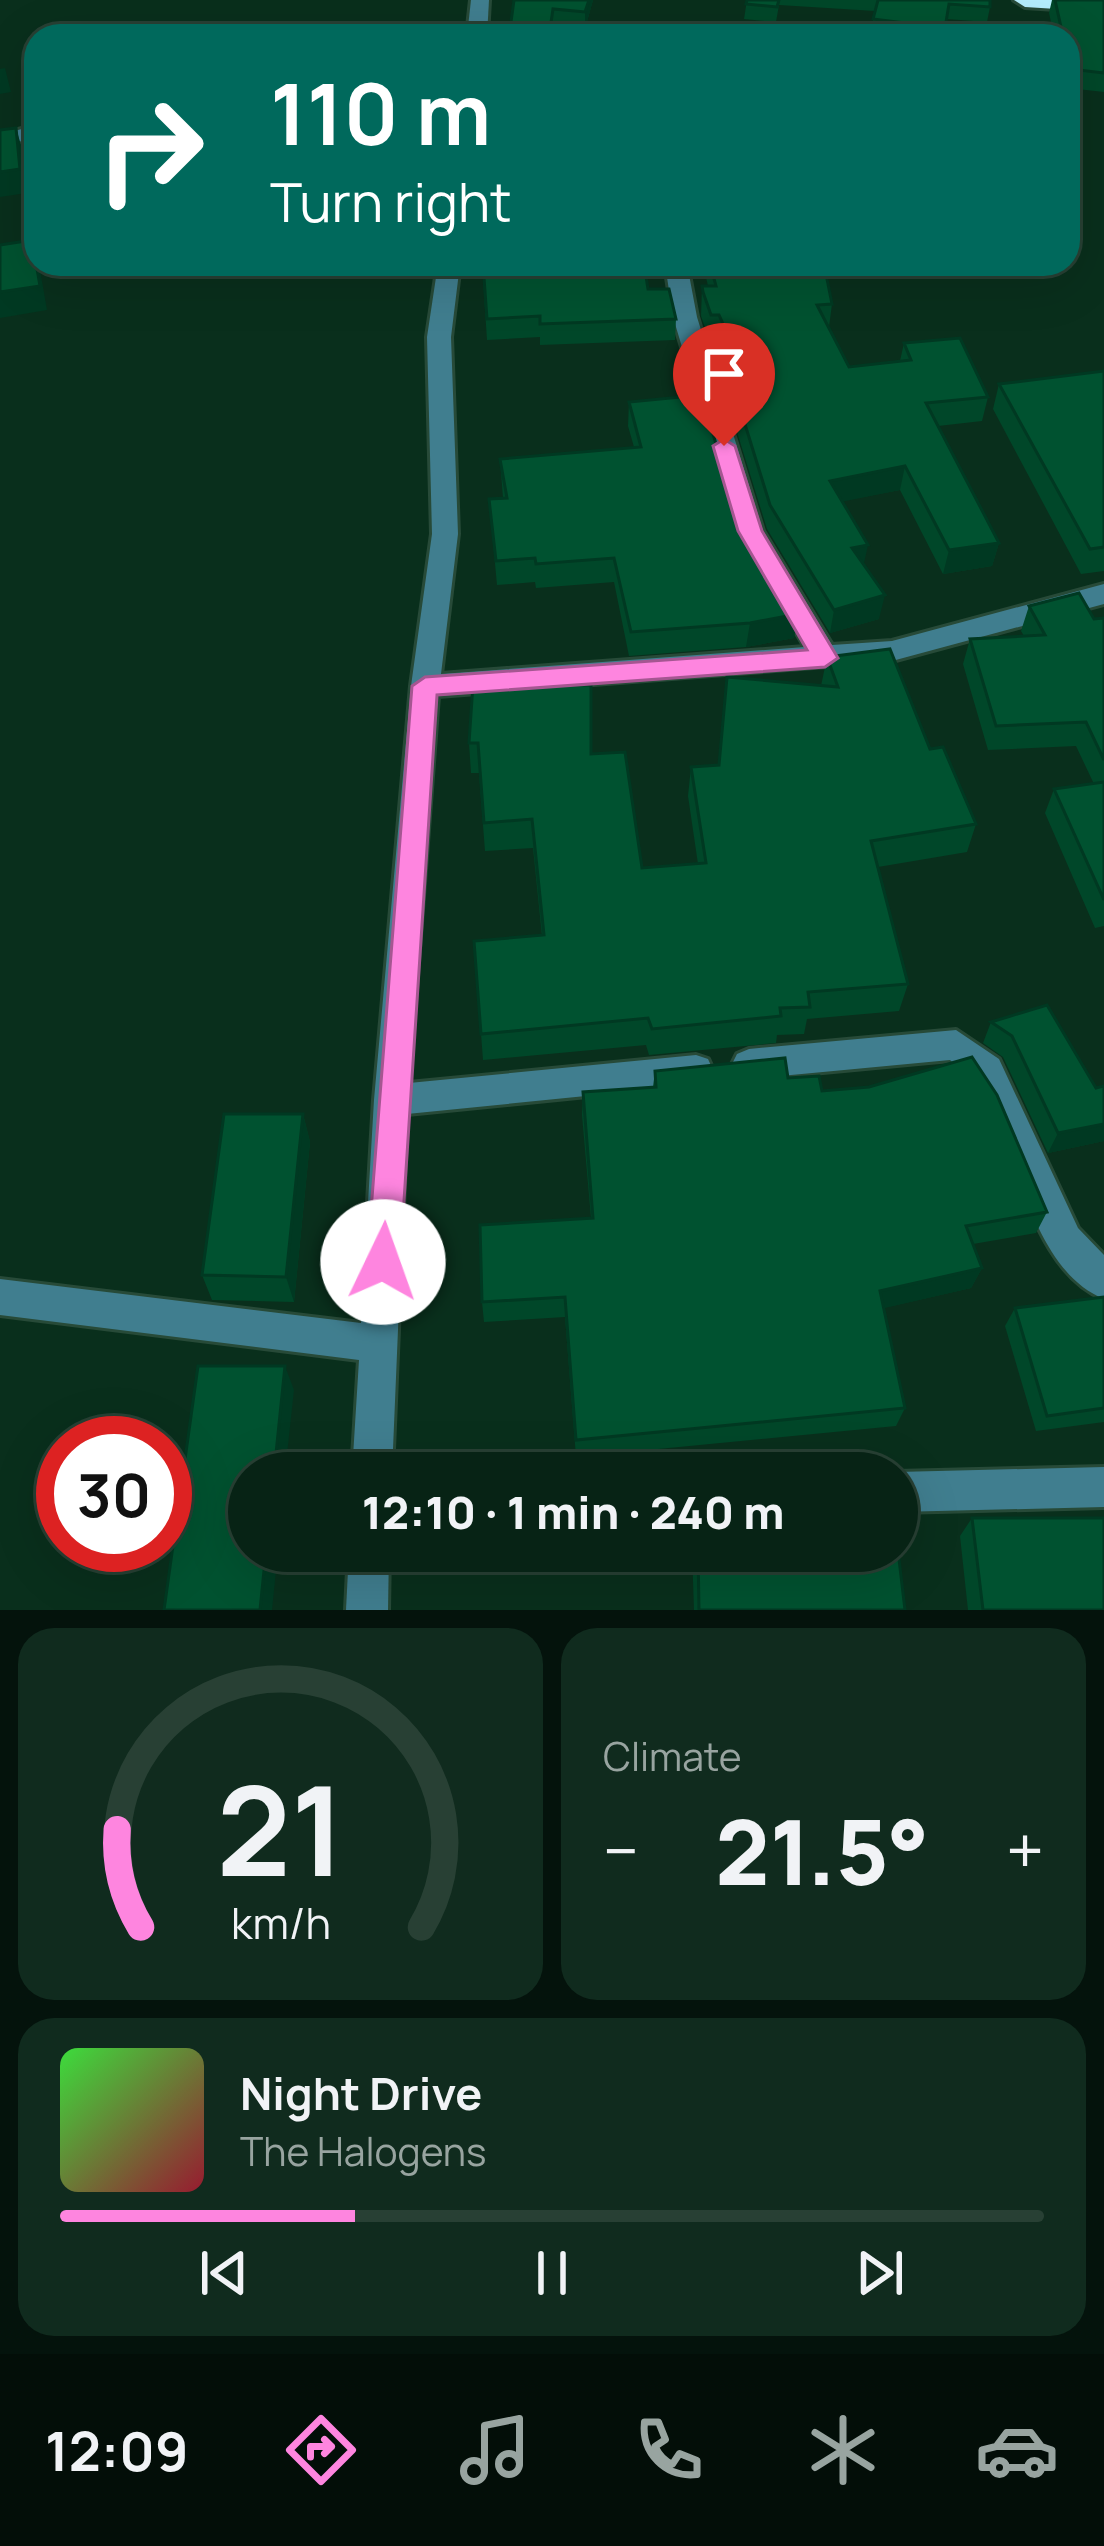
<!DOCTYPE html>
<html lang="en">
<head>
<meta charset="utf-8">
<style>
  :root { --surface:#072315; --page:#102b1e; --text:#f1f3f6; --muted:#98a4a0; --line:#284034; --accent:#fe85df }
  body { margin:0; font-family:Manrope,sans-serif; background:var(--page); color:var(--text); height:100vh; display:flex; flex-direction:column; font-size:45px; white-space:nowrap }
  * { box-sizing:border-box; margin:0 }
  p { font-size:39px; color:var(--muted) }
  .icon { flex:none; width:66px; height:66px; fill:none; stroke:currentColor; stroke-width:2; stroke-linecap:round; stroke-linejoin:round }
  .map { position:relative; height:1610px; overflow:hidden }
  .sheet { display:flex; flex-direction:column; gap:18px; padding:18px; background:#04130c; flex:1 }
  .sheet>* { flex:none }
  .top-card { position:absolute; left:24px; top:24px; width:1056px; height:252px; border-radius:36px; box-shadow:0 12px 48px #0002,0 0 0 3px var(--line); background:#00695c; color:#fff; overflow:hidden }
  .speed { position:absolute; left:36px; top:1416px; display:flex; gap:24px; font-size:60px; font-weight:700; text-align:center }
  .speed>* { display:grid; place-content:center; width:156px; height:156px; border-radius:50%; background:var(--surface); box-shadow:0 12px 48px #0002,0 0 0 3px var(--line); line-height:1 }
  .speed .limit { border:18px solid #d22; background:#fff; color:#111 }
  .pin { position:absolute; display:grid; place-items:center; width:102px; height:102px; color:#fff; margin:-123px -51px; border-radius:50% 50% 50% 0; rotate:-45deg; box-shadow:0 0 12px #0007 }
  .pin .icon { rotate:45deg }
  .me { position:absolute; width:132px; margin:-66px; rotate:3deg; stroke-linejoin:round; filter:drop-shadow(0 0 9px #0008) }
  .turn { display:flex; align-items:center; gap:42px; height:252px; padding:0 48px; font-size:54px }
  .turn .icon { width:156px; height:156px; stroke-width:2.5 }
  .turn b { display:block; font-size:84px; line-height:102px }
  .big { font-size:90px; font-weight:800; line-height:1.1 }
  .sheet .tile { flex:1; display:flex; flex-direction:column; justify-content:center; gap:18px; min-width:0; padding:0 42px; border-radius:36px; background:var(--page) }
  .sheet .dial { align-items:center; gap:0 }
  .dial svg { height:312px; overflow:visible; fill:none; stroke:var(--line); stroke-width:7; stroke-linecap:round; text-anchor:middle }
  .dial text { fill:var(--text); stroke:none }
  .song { display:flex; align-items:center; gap:36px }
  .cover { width:144px; height:144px; border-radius:18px; background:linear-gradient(135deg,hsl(120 70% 55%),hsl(350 70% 35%)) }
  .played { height:12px; border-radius:6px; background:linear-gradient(90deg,var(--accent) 30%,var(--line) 30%) }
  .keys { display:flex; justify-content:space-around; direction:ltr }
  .heat { display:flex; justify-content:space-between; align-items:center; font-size:66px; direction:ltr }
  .sheet .tiles { flex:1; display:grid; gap:18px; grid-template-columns:1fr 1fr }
  .tile:last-child { grid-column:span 2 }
  .trip { position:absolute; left:228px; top:1452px; width:690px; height:120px; border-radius:60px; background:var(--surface); box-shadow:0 12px 48px #0002,0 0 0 3px var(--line); font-weight:800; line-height:120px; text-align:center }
  .tabs { display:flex; height:192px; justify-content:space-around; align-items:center; background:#030e08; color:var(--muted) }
  .tabs .icon { width:84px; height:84px }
  .tabs .selected { color:var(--accent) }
  .tabs b { font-size:54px; color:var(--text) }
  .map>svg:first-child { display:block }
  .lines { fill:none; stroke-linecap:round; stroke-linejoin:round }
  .minor-casing { stroke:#274a38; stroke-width:6 }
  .highway-casing { stroke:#274a38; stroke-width:6 }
  .minor { fill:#407e8f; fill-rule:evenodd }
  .highway { fill:#b4ecfc; fill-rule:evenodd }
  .wall { fill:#004729 }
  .shaded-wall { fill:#003922 }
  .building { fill:#005230; stroke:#003922; stroke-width:3 }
  .route { fill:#fe85df; stroke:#a55691; stroke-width:3 }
</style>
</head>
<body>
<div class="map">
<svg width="1104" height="1610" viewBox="0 0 1104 1610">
  <rect width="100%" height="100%" fill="#092f1c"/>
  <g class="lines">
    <defs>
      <g id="minor">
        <path d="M471 0H489L487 36H467Z"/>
        <path d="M36 125V137L0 147V135Z"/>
        <path d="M438 264H460L451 337 458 534 441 674 805 647 737 531 673 317 665 264H687L697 317 763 531 832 645 892 641 1104 584V604L892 661 438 696 409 1083 696 1055 708 1059 713 1070 708 1081 696 1085 407 1114 392 1473H352L359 1360 0 1315V1279L361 1323 374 1100 411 686 432 534 427 337Z"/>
        <path d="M956 1030 999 1059 1078 1228 1104 1255V1299C1020 1265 1018 1116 950 1060L749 1079 737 1074 732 1064 737 1054 749 1049Z"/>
        <path d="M1104 1467V1507L897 1512V1472Z"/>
        <path d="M349 1551H389L388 1610H346Z"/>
      </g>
      <path id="highway" d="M1014 0H1104V12L1025 7Z"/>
    </defs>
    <!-- minor casing -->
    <use href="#minor" class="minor-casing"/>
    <!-- highway casing -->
    <use href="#highway" class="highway-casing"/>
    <!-- minor -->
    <use href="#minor" class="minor"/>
    <!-- highway -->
    <use href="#highway" class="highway"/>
  </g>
  <!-- wall -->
  <g class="wall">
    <path d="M514 0H593L585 29 553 26 551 36H509Z"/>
    <path d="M747 0H990V7L987 22 946 19 943 36H887L870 34 875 11 779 5 776 22 744 19Z"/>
    <path d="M1052 0H1104V92L1068 88V36H1054L1049 13Z"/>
    <path d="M367 264H419V277L371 278Z"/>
    <path d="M482 264 648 289 676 319 675 340 540 345V337L487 340Z"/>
    <path d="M703 264H824L832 304 829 327 849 367 900 361 904 343 988 397 982 421 938 426 999 543 992 566 943 574 900 490 842 501 879 619 830 633 767 529 732 416 735 392 740 391 717 339H709L701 316 702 286H708Z"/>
    <path d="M1104 371V571L1081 574 993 409 999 384Z"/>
    <path d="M629 402 736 509 798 614 794 638 746 647 629 656 614 582 536 588 535 582 497 585 489 499 503 498 500 459 634 447 628 426Z"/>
    <path d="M1029 606 1094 619 1104 618V926L1095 928 1045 813 1054 789 1094 784 1076 746 988 750 963 664 970 639 1024 636 1021 631Z"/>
    <path d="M827 657 930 749 976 824 967 852 878 867 908 984 899 1011 807 1019 804 1034 777 1035 776 1043 649 1055 646 1045 483 1060 474 941 542 936 533 848 485 851 479 773H471L469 743 591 754 642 868 698 864 688 796 691 767 718 765 821 686Z"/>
    <path d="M991 1022 1096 1088 1104 1086V1141L1048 1153 1003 1057 983 1043Z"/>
    <path d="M655 1071 788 1078 822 1091 1047 1212 1036 1233 973 1244 982 1268 971 1288 883 1308 905 1408 896 1426 576 1457 565 1317 484 1322 482 1302 591 1218 582 1115 583 1092 653 1087Z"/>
    <path d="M303 1114 310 1142 294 1302 212 1300 202 1275Z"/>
    <path d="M1104 1297V1422L1036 1431 1005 1326 1015 1308Z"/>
    <path d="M972 1518 1104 1610H968L960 1536Z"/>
    <path d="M692 1551H897L905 1610H694Z"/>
  </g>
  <!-- shaded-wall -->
  <g class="shaded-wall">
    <path d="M589 0H593L585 29V12Z"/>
    <path d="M5 68 11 92 0 94V69Z"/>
    <path d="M16 128 23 152 27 193 0 197V172Z"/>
    <path d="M37 264H39L47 310 0 318V292Z"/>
    <path d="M905 466 900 490 826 505 830 481Z"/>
    <path d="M999 543 992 566 943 574 949 550Z"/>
    <path d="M868 545 863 568 852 548Z"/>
    <path d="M885 595 879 619 830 633 834 610Z"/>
    <path d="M798 614 794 638 746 647 750 623Z"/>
    <path d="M303 1114 310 1142 294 1302 286 1277Z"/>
    <path d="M1104 1124V1141L1048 1153 1058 1133Z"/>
    <path d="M982 1268 971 1288 872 1311 880 1291Z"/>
    <path d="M285 1366 294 1390 285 1473H274Z"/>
    <path d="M266 1551H278L272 1610H260Z"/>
  </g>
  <!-- building -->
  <g class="building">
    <path d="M514 0H589L585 12 553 9 549 36H509Z"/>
    <path d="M747 0H779L777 7 746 4Z"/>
    <path d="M878 0H990V7L949 4 945 28 873 19Z"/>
    <path d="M1055 0H1104V73L1070 69 1068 36H1063Z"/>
    <path d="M16 128 20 169 0 172V130Z"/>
    <path d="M32 240 40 286 0 292V245Z"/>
    <path d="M369 264H418L370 266Z"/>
    <path d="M483 264H644L648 289H669L676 319 540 324V316L487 319Z"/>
    <path d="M710 264H824L832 304 817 305 849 367 911 360 904 343 960 338 988 397 926 403 999 543 949 550 905 466 830 481 868 545 852 548 885 595 834 610 770 505 735 392 753 390 719 315H711L703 292 702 286H716Z"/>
    <path d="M1104 371V547L1090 549 999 384Z"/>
    <path d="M701 395 736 509 798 614 750 623 631 632 614 558 536 564 535 558 496 561 489 499 507 498 500 459 641 447 629 402Z"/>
    <path d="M1079 593 1094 619 1104 618V760L1086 722 996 726 970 639 1045 635 1029 606Z"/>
    <path d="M890 649 930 749 943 747 976 824 871 841 908 984 808 992 810 1007 780 1008 781 1016 652 1029 648 1018 481 1034 474 941 544 935 532 819 484 823 478 743H469L473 684 591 685V754L625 752 642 868 706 863 691 767 719 765 727 677 838 687 827 657Z"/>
    <path d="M1104 782V900L1054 789Z"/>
    <path d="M1047 1005 1096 1088 1104 1086V1124L1058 1133 1012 1036 991 1022Z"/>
    <path d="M972 1057 997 1095 1047 1212 966 1226 982 1268 880 1291 905 1408 576 1440 565 1297 482 1302 480 1225 593 1218 583 1092 656 1087 655 1071 785 1058 788 1078 819 1076 822 1091 869 1087Z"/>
    <path d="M224 1114H303L286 1277 202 1275Z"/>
    <path d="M1104 1297V1408L1047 1416 1015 1308Z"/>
    <path d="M198 1366H285L274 1473H249V1551H266L260 1610H164Z"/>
    <path d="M972 1518H1104V1610H983Z"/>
    <path d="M897 1542 905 1610H699L698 1551H897Z"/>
  </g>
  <!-- route -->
  <path class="route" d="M724 439 735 446 762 531 838 658 825 667 437 695 400 1262 395 1274 383 1278 371 1274 367 1262 412 686 425 677 807 650 738 531 713 446Z"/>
</svg>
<div class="speed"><div class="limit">30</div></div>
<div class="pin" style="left:724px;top:446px;background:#d93025"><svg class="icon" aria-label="arrive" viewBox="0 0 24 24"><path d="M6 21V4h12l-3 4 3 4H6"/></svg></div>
<svg class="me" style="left:383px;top:1262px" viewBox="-20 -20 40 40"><circle r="19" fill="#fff"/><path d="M0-13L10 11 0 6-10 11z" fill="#fe85df"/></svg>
<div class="trip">12:10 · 1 min · 240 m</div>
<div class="top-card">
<div class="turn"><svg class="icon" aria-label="right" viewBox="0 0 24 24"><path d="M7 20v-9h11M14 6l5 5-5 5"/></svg><div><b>110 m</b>Turn right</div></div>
</div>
</div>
<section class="sheet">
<div class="tiles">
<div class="tile dial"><svg viewBox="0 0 100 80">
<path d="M14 69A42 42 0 1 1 86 69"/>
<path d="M14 69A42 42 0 0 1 8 44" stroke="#fe85df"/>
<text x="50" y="56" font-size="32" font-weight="700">21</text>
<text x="50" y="72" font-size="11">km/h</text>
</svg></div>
<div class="tile"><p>Climate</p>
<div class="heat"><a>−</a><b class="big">21.5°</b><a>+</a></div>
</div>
<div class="tile">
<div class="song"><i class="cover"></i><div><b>Night Drive</b><p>The Halogens</p></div></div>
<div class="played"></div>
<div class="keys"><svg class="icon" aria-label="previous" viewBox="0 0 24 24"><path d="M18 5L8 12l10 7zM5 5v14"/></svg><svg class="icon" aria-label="pause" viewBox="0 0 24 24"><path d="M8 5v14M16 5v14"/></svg><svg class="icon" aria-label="next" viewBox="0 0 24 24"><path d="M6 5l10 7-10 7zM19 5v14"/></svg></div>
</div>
</div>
</section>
<nav class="tabs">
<b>12:09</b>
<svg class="icon selected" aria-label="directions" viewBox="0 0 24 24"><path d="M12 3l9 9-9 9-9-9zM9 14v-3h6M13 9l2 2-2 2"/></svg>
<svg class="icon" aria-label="music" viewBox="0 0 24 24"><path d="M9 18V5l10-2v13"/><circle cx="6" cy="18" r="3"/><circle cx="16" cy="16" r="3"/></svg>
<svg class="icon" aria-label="phone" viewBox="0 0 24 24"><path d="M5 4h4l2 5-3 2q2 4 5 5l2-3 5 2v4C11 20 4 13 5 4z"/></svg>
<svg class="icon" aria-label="climate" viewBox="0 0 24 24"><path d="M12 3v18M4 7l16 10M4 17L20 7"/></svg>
<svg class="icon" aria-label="car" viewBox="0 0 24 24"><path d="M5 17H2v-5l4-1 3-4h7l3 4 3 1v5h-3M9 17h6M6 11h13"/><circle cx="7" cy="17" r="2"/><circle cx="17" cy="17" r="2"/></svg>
</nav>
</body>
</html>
